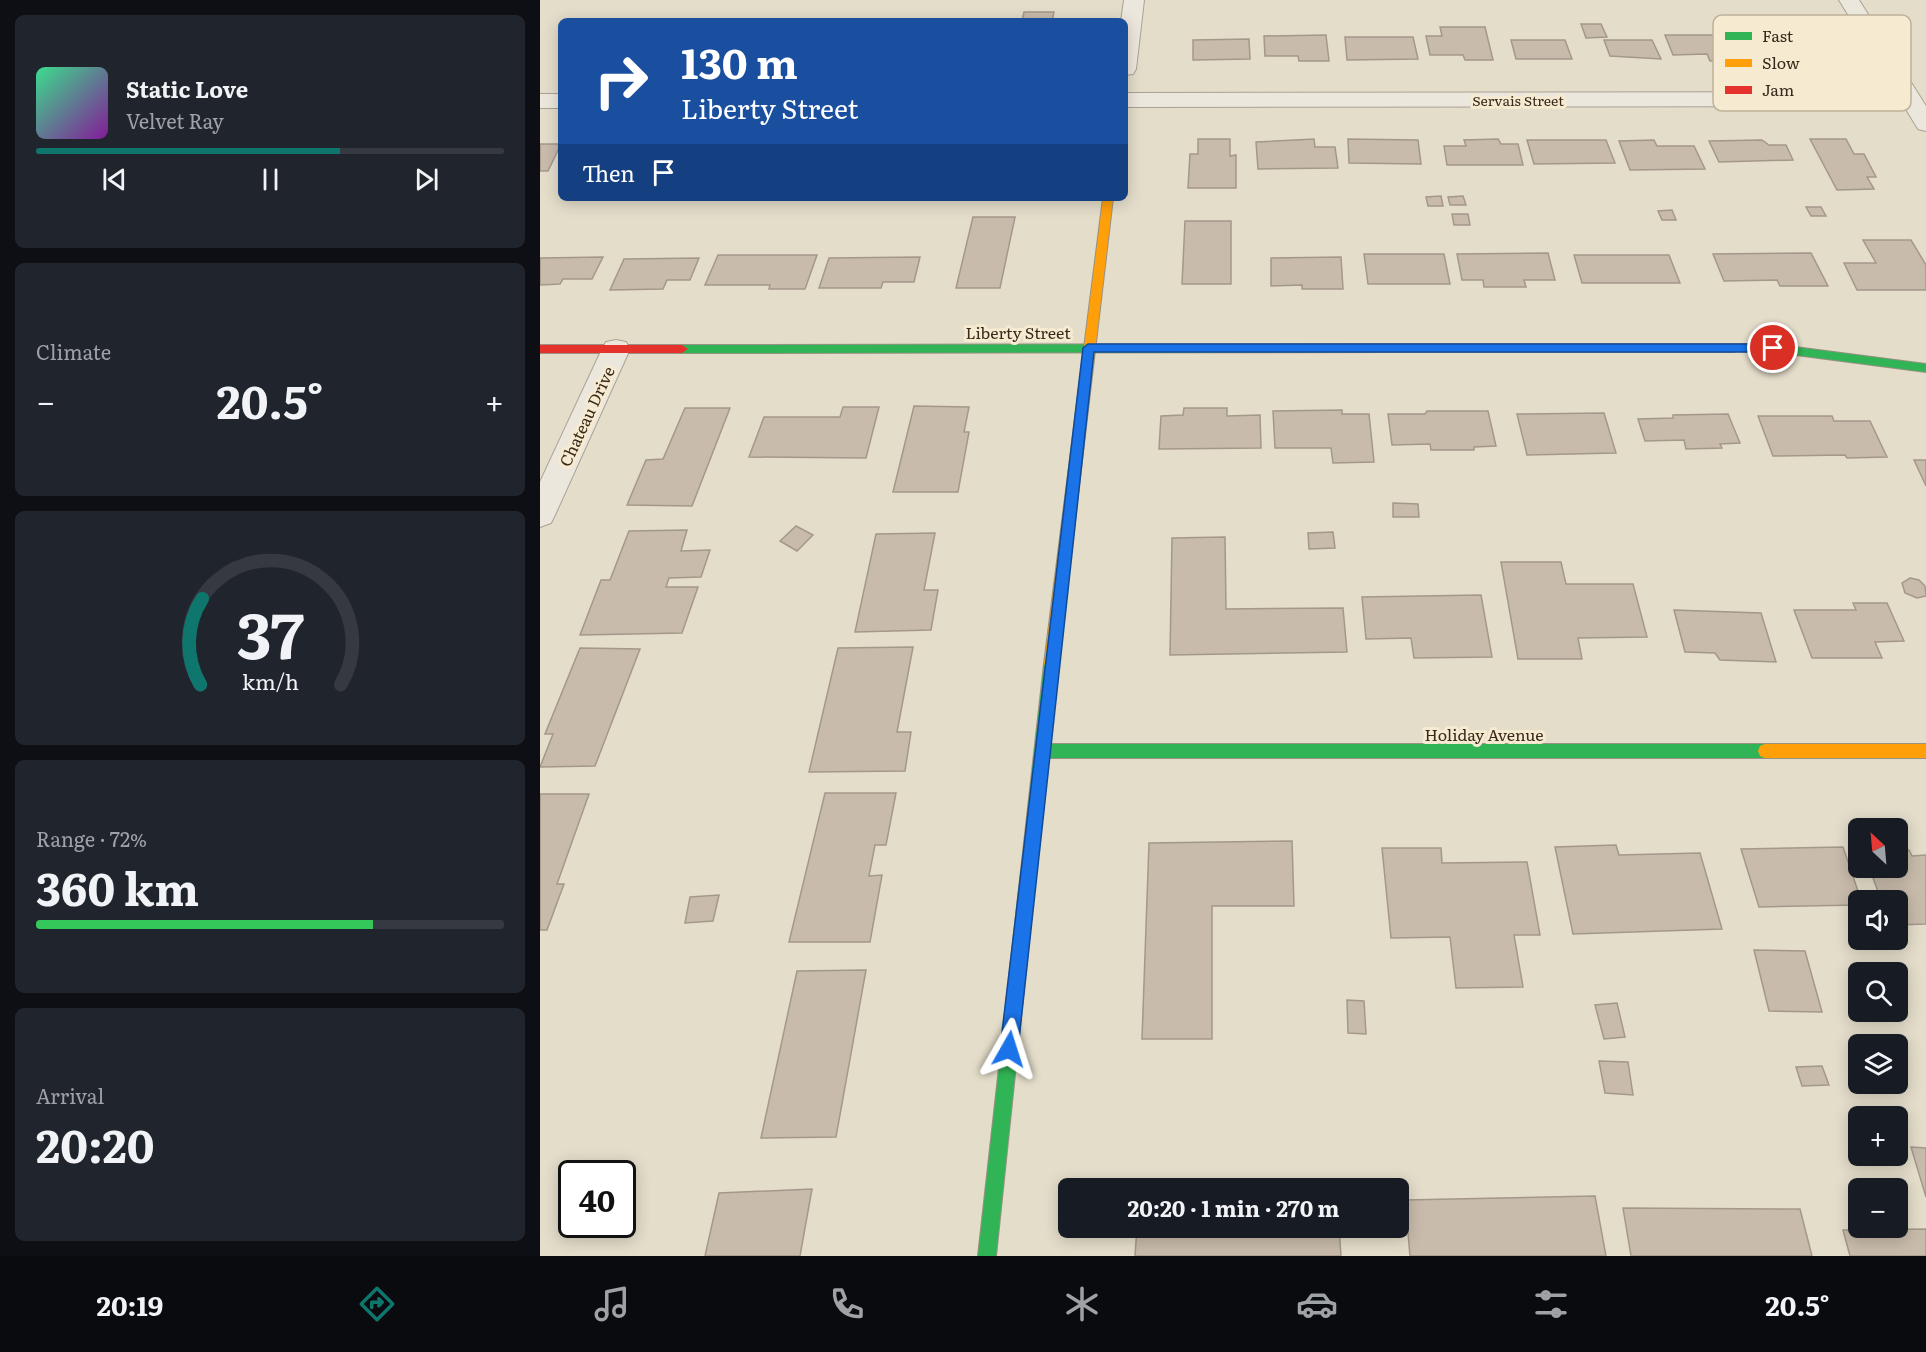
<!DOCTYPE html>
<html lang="en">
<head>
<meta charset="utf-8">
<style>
  :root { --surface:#171b24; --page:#20242c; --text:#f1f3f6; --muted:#9ea1a6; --line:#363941; --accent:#0f766e }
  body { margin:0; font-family:Literata,serif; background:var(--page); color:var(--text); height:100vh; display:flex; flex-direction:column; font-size:22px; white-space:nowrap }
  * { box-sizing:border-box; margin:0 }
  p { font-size:20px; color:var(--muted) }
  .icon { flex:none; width:33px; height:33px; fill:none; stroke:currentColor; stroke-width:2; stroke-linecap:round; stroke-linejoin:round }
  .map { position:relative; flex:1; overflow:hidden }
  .sheet { display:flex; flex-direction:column; gap:15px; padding:15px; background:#0d0f14; width:540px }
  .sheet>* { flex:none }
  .top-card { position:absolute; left:18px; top:18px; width:570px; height:183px; border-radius:9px; box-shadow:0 3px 15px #0003; background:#1a4fa0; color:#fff; overflow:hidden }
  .needle { width:39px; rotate:334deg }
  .fabs { position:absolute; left:1308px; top:818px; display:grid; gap:12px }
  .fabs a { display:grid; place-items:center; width:60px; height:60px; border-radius:9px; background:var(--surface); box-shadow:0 3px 15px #0003; font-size:30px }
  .speed { position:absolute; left:18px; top:1160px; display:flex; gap:12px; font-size:30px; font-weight:700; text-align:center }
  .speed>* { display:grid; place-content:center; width:78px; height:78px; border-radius:50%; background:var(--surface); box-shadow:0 3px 15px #0003; line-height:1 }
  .speed .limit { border:3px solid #111; border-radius:9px; background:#fff; color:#111 }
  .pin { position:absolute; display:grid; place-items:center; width:51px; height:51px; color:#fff; margin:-26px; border:3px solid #fff; border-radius:50%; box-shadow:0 2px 6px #0007 }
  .me { position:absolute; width:66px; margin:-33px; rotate:6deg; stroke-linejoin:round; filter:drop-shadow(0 0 4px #0008) }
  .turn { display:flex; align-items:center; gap:21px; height:126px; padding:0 24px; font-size:27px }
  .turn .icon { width:78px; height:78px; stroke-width:2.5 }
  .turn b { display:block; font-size:42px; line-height:51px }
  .then { display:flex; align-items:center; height:57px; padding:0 24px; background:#0003; gap:12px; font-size:22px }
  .big { font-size:45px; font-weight:700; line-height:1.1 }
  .sheet .card { flex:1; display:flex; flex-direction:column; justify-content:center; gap:9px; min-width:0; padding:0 21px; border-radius:9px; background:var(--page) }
  .sheet .dial { align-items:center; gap:0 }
  .dial svg { height:156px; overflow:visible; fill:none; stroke:var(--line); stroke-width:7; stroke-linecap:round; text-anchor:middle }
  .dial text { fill:var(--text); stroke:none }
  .song { display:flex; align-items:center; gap:18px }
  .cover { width:72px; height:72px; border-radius:9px; background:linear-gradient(135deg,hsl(150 70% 55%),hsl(290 70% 35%)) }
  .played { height:6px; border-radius:3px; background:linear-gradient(90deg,var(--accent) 65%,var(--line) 65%) }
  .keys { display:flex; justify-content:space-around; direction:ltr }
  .heat { display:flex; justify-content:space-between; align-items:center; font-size:33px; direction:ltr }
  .charge { height:9px; border-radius:4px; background:linear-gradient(90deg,#34c759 72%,var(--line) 0) }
  .trip { position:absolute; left:518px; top:1178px; width:351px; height:60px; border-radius:9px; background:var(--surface); box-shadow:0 3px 15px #0003; font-weight:700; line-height:60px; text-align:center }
  .tab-bar { display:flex; height:96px; justify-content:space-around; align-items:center; background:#090b0e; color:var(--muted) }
  .tab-bar .icon { width:42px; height:42px }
  .tab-bar .on { color:var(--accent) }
  .tab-bar b { font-size:27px; color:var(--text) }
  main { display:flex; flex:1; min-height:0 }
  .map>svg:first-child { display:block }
  .building { fill:#c8bbab; stroke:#a4988a; stroke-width:1.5 }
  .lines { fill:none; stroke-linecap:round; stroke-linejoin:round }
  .street-casing { stroke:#a9a194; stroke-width:2 }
  .fast-casing { stroke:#999184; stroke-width:2 }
  .slow-casing { stroke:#999184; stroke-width:2 }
  .jam-casing { stroke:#999184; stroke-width:2 }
  .street { fill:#ece7dd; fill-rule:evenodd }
  .fast { fill:#30b455; fill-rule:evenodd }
  .slow { fill:#ff9f0a; fill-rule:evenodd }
  .jam { fill:#e5322d; fill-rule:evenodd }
  .route { fill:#1a73e8; stroke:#114b97; stroke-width:1.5 }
  .labels { text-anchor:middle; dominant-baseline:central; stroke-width:6; stroke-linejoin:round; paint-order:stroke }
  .far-street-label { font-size:14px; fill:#38291c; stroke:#f6ebd0 }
  .street-label { font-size:16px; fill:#38291c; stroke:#f6ebd0 }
  .key { fill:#f6ebd0; stroke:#bdb19a; stroke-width:1.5 }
  .key-label { font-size:16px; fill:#38291c }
</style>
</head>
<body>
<main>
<section class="sheet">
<div class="card">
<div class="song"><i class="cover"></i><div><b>Static Love</b><p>Velvet Ray</p></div></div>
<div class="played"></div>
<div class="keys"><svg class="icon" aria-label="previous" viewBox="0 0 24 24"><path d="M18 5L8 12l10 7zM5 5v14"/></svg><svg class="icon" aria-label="pause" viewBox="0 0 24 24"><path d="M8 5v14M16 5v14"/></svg><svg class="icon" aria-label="next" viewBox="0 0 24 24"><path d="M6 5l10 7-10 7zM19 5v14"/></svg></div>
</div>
<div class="card"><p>Climate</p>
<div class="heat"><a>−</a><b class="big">20.5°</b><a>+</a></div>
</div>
<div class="card dial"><svg viewBox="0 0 100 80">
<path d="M14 69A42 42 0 1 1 86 69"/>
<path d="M14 69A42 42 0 0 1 15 25" stroke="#0f766e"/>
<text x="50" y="56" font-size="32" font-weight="700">37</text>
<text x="50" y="72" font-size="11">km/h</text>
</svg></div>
<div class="card"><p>Range · 72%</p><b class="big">360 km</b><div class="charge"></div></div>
<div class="card"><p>Arrival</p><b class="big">20:20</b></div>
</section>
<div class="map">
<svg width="1386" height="1256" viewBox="0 0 1386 1256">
  <rect width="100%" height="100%" fill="#e4ddca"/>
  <!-- building -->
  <g class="building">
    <path d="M484 12H514L512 21H482Z"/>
    <path d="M1041 24H1061L1067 37 1046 38Z"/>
    <path d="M900 27H945L953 60H925L923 55H890L886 36H902Z"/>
    <path d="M786 35 789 61H759L758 56H725L724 36Z"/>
    <path d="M1125 35H1187L1200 60 1170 61 1167 54 1133 55Z"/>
    <path d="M805 37H873L878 59 807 60Z"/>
    <path d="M709 39 710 59 653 60V40Z"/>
    <path d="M971 40H1025L1032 59H976Z"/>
    <path d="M1064 40H1112L1121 59 1070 56Z"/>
    <path d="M658 139H690V156L696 155V188H648L650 154H658Z"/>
    <path d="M774 139 775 147H795L798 168 718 169 716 142Z"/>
    <path d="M808 139 878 140 881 164 809 163Z"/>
    <path d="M958 139 961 144H978L983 165H907L904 146H926L924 140Z"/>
    <path d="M1270 139H1306L1314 154H1324L1336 177H1327L1334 189 1297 190Z"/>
    <path d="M987 140H1066L1075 163 994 164Z"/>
    <path d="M1114 140 1117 146H1154L1165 169 1090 170 1079 141Z"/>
    <path d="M1222 140 1229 145H1246L1253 160 1179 162 1169 141Z"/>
    <path d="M0 144H21L8 171H0Z"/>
    <path d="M901 196 903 206H888L886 197Z"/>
    <path d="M923 196 926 205H910L908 197Z"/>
    <path d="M1266 207H1281L1286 216H1271Z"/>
    <path d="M1132 210 1136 220H1122L1118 211Z"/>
    <path d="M912 214H928L930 225H914Z"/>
    <path d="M433 217H475L460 288H416Z"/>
    <path d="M645 221H691V284H642Z"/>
    <path d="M1323 240H1371L1386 265V290H1317L1304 263H1336Z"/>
    <path d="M1008 253 1015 280H984L986 287H944L943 280H922L917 254Z"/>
    <path d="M1271 253 1288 286H1240L1237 280 1184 281 1173 254Z"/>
    <path d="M824 254H904L910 284H828Z"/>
    <path d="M178 255H277L265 289H229L230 285H165Z"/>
    <path d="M1034 255H1129L1140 283H1042Z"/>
    <path d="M63 257 52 279H23L20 284 0 285V258Z"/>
    <path d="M380 257 374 282H343L341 288H279L289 258Z"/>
    <path d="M801 257 803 289H762V285L731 286V258Z"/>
    <path d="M159 258 150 280H127L123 289 70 290 84 259Z"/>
    <path d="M374 406 429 407 424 432H429L418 492H353Z"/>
    <path d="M303 407H339L326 458 209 457 224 417H300Z"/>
    <path d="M145 408H190L152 506 87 505 106 460 123 459Z"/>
    <path d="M644 408H687V416L720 415 721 448 619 449 621 416 643 415Z"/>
    <path d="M802 410V414H829L834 462 793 463 791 448H735L733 411Z"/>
    <path d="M887 411H948L956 446 934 447V450H891L890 444 852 445 848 414H885Z"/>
    <path d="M1064 413 1076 453 987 455 977 414Z"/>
    <path d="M1188 414 1200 443 1180 444 1182 448 1146 449 1144 440 1105 441 1098 419 1133 418V415Z"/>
    <path d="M1218 416H1292L1294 421H1330L1347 457 1307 458 1305 455 1233 456Z"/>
    <path d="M1374 460H1386V486Z"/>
    <path d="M853 503 878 504 879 517H853Z"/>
    <path d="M256 526 273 535 257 551 240 541Z"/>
    <path d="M147 530 141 551 170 550 161 577 129 578 126 587H158L142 633 40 635 61 580H70L89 531Z"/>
    <path d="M793 532 795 548 769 549 768 533Z"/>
    <path d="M395 533 384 590H398L391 630 315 632 336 534Z"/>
    <path d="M685 537 686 609 803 608 807 652 630 655 632 538Z"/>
    <path d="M961 562H1021L1026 584H1093L1107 637 1038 638 1042 659H978Z"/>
    <path d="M1370 578 1379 580 1385 586 1386 596 1377 598 1365 593 1362 583Z"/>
    <path d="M941 595 952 657 874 658 871 638 826 639 822 597Z"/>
    <path d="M1313 603H1347L1364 641 1335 642 1342 658H1272L1254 610H1316Z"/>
    <path d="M1134 610 1221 613 1236 662 1180 660 1175 653 1145 652Z"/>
    <path d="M373 647 357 732H371L365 771 269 772 298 648Z"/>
    <path d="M40 648 100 649 55 766 0 767 13 734H5Z"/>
    <path d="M285 793H356L346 845H335L329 876 342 875 330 942H249Z"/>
    <path d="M0 794H49L17 884H24L7 930H0Z"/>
    <path d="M752 841 754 906H672V1039H602L609 843Z"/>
    <path d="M1076 845 1079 855 1160 853 1182 929 1033 934 1015 847Z"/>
    <path d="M1303 847 1321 900H1318V905L1219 907 1201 849Z"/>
    <path d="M842 848H901L902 863 987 862 1000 935H974L983 987 916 988 910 937 851 938Z"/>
    <path d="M1358 850H1369L1372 856 1386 855V924L1358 925V900H1341L1329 867H1358Z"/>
    <path d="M179 895 173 921 145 923 150 897Z"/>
    <path d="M1214 950 1265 951 1282 1012 1229 1011Z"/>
    <path d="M326 970 296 1137 221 1138 257 971Z"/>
    <path d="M807 1000 824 1001 826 1034 808 1033Z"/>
    <path d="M1077 1003 1085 1037 1064 1039 1055 1005Z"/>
    <path d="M1059 1061 1088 1062 1093 1095 1065 1093Z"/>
    <path d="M1282 1066 1289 1085 1262 1086 1256 1067Z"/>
    <path d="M1371 1147 1386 1148V1197Z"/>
    <path d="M599 1186 798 1188H599Z"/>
    <path d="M272 1189 260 1256H165L179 1193Z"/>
    <path d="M1055 1196 1066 1256H870L865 1200Z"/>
    <path d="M1083 1208 1260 1209 1272 1256H1091Z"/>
    <path d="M597 1227H799L801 1256H595Z"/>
    <path d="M1386 1229V1256H1310L1303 1230Z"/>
  </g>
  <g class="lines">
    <defs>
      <g id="street">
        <path d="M584 0H604L596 69 593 74 585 75V21H581Z"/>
        <path d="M1299 0H1319L1386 106V131L1378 129 1364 106 585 107V93L1356 92Z"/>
        <rect x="0" y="94" width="21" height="14"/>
        <path d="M76 340 86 342 90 349 15 515 11 523 0 527V482L62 349 66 342Z"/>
      </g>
      <g id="fast">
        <path d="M852 344 858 348 852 352 142 353 136 349 142 345Z"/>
        <path d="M1194 344H1233L1386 364V372L1233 352 1190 351 1188 348Z"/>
        <path d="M511 658 516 660 518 664 510 744H1225L1230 746 1232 751 1230 756 1225 758H508L456 1256H438L504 664 506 660Z"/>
      </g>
      <g id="slow">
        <path d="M563 198H573L518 664 516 668 511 670 506 668 504 664Z"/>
        <path d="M852 344H1194L1200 348 1194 352H852L846 348Z"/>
        <path d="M1225 744H1386V758H1225L1220 756 1218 751 1220 746Z"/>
      </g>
      <path id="jam" d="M0 345H142L148 349 142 353H0Z"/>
    </defs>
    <!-- street casing -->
    <use href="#street" class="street-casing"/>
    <!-- fast casing -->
    <use href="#fast" class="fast-casing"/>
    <!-- slow casing -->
    <use href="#slow" class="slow-casing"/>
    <!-- jam casing -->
    <use href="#jam" class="jam-casing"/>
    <!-- street -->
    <use href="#street" class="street"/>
    <!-- fast -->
    <use href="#fast" class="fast"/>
    <!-- slow -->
    <use href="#slow" class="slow"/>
    <!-- jam -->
    <use href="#jam" class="jam"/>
  </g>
  <!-- route -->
  <path class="route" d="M548 344H1233L1239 348 1233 352H554L478 1049 475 1055 469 1058 463 1055 460 1049 543 348Z"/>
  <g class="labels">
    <!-- far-street labels -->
    <g class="far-street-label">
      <text x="978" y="100">Servais Street</text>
    </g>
    <!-- street labels -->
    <g class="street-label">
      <text x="478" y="332">Liberty Street</text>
      <text transform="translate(46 416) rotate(-65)">Chateau Drive</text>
      <text x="944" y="734">Holiday Avenue</text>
    </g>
  </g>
  <!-- legend -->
  <rect x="1173" y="15" width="198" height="96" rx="9" class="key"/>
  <rect x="1185" y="32" width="27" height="8" fill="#30b455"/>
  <rect x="1185" y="59" width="27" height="8" fill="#ff9f0a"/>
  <rect x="1185" y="86" width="27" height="8" fill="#e5322d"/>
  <g class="key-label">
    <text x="1222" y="42">Fast</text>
    <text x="1222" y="69">Slow</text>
    <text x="1222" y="96">Jam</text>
  </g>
</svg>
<div class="fabs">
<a><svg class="needle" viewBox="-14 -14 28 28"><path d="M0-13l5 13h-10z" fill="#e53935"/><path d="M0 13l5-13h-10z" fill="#9ea1a6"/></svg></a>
<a><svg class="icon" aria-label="sound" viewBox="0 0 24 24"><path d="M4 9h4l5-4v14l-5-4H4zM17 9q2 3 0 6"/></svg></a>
<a><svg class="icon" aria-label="search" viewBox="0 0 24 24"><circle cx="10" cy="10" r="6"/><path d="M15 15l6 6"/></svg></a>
<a><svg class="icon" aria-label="layers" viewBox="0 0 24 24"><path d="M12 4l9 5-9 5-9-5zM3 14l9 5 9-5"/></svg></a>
<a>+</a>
<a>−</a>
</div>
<div class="speed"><div class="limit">40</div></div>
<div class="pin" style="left:1233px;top:348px;background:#d93025"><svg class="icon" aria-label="arrive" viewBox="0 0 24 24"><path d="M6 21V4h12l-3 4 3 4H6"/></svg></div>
<svg class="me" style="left:469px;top:1049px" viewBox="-20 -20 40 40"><path d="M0-17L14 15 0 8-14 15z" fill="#1a73e8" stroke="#fff" stroke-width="4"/></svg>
<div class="trip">20:20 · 1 min · 270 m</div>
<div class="top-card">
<div class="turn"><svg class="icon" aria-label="right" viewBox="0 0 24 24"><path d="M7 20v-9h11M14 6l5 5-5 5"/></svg><div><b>130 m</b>Liberty Street</div></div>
<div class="then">Then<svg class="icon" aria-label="arrive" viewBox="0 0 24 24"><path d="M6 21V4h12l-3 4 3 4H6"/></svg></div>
</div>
</div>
</main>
<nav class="tab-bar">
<b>20:19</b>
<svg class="icon on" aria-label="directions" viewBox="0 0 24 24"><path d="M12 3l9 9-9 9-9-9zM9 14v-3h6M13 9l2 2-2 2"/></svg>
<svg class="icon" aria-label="music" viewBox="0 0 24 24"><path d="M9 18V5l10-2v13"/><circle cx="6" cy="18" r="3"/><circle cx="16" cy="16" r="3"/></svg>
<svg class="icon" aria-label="phone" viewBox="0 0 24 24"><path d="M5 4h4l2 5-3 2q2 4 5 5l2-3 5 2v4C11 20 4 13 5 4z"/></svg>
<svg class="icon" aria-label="climate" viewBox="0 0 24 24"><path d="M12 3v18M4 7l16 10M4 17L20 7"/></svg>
<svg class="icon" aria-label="car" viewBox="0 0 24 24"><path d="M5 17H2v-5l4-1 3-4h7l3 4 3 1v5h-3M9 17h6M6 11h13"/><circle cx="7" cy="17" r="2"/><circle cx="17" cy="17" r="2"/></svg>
<svg class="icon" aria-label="filters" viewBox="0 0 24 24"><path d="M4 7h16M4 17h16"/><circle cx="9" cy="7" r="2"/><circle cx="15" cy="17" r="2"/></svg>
<b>20.5°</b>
</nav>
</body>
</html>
